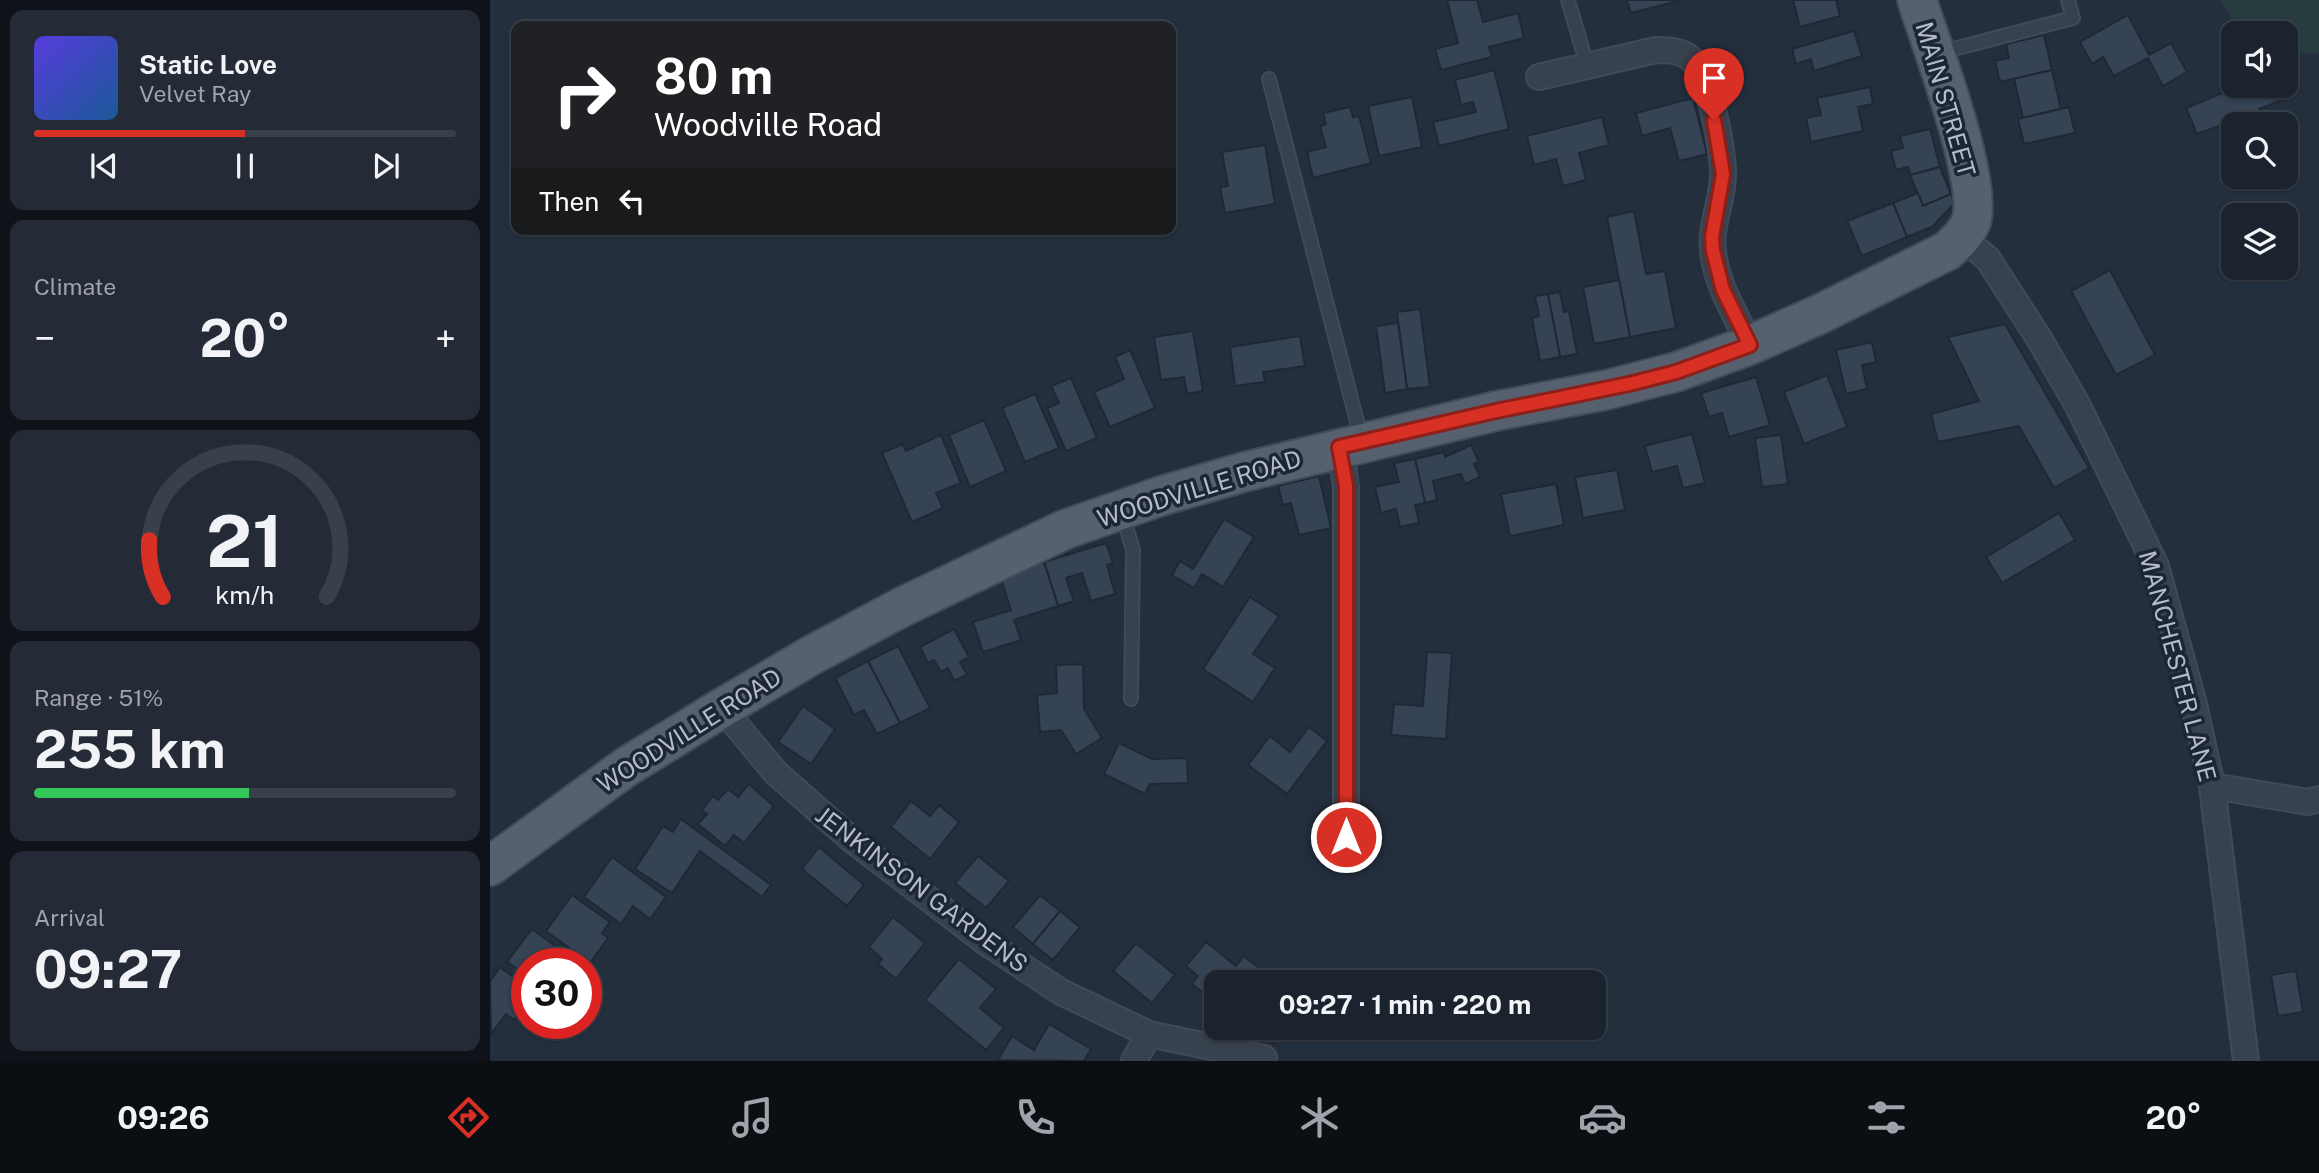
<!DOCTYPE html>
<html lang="en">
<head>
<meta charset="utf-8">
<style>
  :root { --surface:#1b232e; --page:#242b36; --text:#f1f3f6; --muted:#a0a4aa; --line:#39404a; --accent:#d93025 }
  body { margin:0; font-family:"Public Sans",sans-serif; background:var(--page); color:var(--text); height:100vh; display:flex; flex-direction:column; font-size:26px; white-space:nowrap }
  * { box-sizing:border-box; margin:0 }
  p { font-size:23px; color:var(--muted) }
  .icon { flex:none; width:38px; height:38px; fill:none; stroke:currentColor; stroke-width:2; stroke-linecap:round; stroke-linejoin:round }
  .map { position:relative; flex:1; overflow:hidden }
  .sheet { display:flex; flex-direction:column; gap:10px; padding:10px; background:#0f1319; width:490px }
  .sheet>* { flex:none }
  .hud { position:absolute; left:21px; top:21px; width:665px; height:214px; border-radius:14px; box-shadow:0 2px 5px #0004,0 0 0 2px var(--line); background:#202124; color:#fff; overflow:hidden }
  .controls { position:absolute; left:1731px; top:21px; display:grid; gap:14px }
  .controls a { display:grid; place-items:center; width:77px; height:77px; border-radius:14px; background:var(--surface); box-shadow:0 2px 5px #0004,0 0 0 2px var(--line); font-size:35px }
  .speed { position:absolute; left:21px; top:948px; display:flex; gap:14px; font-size:35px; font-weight:700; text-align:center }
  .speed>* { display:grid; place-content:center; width:91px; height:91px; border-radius:50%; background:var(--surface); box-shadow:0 2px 5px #0004,0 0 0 2px var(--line); line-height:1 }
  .speed .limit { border:10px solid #d22; background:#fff; color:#111 }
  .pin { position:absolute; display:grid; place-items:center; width:60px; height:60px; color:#fff; margin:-72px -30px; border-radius:50% 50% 50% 0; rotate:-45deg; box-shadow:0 0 7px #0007 }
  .pin .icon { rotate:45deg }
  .me { position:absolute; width:77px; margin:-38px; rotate:0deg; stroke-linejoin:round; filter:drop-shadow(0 0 5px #0008) }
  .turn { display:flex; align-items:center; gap:24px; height:147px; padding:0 28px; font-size:32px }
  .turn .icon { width:91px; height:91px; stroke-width:2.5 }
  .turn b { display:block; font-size:49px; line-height:60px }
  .then { display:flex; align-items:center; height:66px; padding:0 28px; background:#0003; gap:14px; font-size:26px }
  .big { font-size:52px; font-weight:700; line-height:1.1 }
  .sheet .tile { flex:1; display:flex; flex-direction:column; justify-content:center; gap:10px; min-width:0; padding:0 24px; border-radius:14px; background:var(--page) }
  .sheet .dial { align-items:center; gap:0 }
  .dial svg { height:182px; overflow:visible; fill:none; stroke:var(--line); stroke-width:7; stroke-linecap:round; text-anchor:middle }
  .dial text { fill:var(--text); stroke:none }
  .song { display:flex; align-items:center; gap:21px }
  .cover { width:84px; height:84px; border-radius:10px; background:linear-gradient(135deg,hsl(250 70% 55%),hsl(210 70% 35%)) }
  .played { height:7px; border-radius:4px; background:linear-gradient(90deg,var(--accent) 50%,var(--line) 50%) }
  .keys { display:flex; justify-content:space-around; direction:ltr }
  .heat { display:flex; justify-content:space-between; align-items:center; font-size:38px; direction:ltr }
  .charge { height:10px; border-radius:5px; background:linear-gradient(90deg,#34c759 51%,var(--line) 0) }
  .trip { position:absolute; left:714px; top:970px; width:402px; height:70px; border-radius:14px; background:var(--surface); box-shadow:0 2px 5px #0004,0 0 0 2px var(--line); font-weight:700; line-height:70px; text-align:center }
  .tab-bar { display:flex; height:112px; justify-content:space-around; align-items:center; background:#0b0e12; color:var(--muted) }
  .tab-bar .icon { width:49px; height:49px }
  .tab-bar .current { color:var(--accent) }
  .tab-bar b { font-size:32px; color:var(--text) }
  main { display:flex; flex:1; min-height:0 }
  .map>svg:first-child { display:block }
  .green { fill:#263c3f }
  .building { fill:#364354; stroke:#1f2835; stroke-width:2 }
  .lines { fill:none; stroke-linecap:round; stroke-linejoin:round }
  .lane-casing { stroke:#414a57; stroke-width:16 }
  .street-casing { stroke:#414a57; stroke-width:28 }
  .primary-casing { stroke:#414a57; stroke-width:42 }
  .lane { stroke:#38414e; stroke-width:12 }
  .street { stroke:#38414e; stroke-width:24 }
  .primary { stroke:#56606e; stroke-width:38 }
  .route-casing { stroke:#8d1f18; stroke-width:18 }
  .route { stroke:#d93025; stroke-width:12 }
  .labels { text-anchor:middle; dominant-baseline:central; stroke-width:7; stroke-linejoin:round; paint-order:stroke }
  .street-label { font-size:24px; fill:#b4bcc9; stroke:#1d2633 }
</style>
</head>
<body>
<main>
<section class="sheet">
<div class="tile">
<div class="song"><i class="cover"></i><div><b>Static Love</b><p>Velvet Ray</p></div></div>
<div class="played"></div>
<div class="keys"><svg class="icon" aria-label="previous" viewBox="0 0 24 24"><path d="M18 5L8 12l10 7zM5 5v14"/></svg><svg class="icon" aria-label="pause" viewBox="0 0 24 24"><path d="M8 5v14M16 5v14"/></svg><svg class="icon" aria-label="next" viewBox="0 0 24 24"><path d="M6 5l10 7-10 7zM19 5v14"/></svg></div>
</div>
<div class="tile"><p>Climate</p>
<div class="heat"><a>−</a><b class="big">20°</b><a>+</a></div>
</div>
<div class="tile dial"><svg viewBox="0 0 100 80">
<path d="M14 69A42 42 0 1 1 86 69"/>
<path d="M14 69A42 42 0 0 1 8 44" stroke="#d93025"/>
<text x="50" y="56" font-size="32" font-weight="700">21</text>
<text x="50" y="72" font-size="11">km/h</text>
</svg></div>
<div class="tile"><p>Range · 51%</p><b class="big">255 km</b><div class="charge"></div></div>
<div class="tile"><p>Arrival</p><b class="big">09:27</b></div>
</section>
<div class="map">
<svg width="1829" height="1061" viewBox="0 0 1829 1061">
  <rect width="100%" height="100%" fill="#242f3e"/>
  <!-- green -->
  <path class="green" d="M1730 0H1829V54L1796 52V33C1751 33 1755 38 1730 0Z"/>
  <!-- building -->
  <g class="building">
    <path d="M957 0H987L993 22 1028 13 1034 38 999 47 1002 57 951 70 945 49 968 43Z"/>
    <path d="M1137 0H1192L1141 13Z"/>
    <path d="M1303 0H1346L1350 16 1310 27Z"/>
    <path d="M1638 15 1659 55 1681 43 1697 72 1673 86 1658 58 1624 76 1613 57 1602 64 1590 42Z"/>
    <path d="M1364 31 1372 56 1324 71 1321 59 1306 64 1302 49Z"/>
    <path d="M1554 35 1562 70 1510 82 1505 61 1519 58 1516 44Z"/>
    <path d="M1004 70 1019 129 949 146 943 122 986 112 983 102 971 105 965 80Z"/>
    <path d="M1562 70 1571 109 1533 118 1524 79Z"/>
    <path d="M1750 86H1789L1795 99 1769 109 1776 124H1743V152L1732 125 1707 134 1696 108Z"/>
    <path d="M1380 87 1383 104 1368 107 1373 131 1321 142 1316 118 1331 115 1327 98Z"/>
    <path d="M922 97 932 147 889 156 878 106Z"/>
    <path d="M1203 98 1217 154 1189 161 1180 128 1152 136 1146 113Z"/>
    <path d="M860 107 863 117 869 116 881 163 823 178 817 152 836 147 830 126 836 124 833 113Z"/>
    <path d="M1579 107 1585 133 1534 144 1528 119Z"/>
    <path d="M1112 117 1119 145 1089 153 1096 180 1073 186 1066 159 1044 165 1037 136Z"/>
    <path d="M1440 129 1450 167 1420 175 1418 167 1406 170 1401 151 1413 148 1410 136Z"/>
    <path d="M775 145 785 204 735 213 730 187 738 186 732 152Z"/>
    <path d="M1450 167 1461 194 1433 206 1420 175Z"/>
    <path d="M1428 193 1433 206 1461 194 1465 203 1442 227 1417 237 1403 203Z"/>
    <path d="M1403 203 1417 237 1372 256 1357 221Z"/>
    <path d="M1144 211 1156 274 1175 271 1186 328 1140 337 1117 217Z"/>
    <path d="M1620 270 1665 355 1626 375 1581 291Z"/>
    <path d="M1129 280 1140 337 1104 344 1093 287Z"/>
    <path d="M1070 292 1074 312 1079 311 1087 354 1070 357 1058 294Z"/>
    <path d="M1058 294 1070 357 1050 361 1042 318 1049 316 1045 296Z"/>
    <path d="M930 309 940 387 917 389 907 312Z"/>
    <path d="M908 323 917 389 895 393 886 326Z"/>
    <path d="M1515 324 1599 468 1564 488 1529 426 1448 442 1441 414 1489 401 1458 337Z"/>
    <path d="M703 331 713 391 697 394 694 377 671 380 664 337Z"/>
    <path d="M810 336 815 366 773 372 775 382 745 386 740 347Z"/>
    <path d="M1382 342 1386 362 1372 365 1377 389 1356 394 1346 350Z"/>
    <path d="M640 350 665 408 620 427 604 392 634 379 625 357Z"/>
    <path d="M1337 375 1357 427 1314 444 1294 392Z"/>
    <path d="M1266 377 1280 425 1239 437 1232 413 1219 417 1211 393Z"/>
    <path d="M581 378 607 438 576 451 557 408 569 403 561 386Z"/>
    <path d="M545 394 569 448 535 462 512 408Z"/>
    <path d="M494 420 516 471 480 487 459 435Z"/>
    <path d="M1202 434 1215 483 1193 488 1187 466 1162 472 1155 446Z"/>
    <path d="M451 435 471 483 446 493 453 508 422 522 392 453 413 444 416 451Z"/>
    <path d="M1291 435 1298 484 1272 487 1265 438Z"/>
    <path d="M981 445 989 462 984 464 990 477 975 484 971 474 943 481 947 500 935 503 925 459 954 452 955 457Z"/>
    <path d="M925 459 935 503 925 505 929 523 910 527 906 509 891 513 885 487 909 482 904 463Z"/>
    <path d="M1127 470 1135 510 1093 518 1085 477Z"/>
    <path d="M829 476 841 528 809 535 801 503 793 505 788 486Z"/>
    <path d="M1066 484 1074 525 1020 536 1011 494Z"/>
    <path d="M1569 513 1585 540 1512 583 1496 557Z"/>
    <path d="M734 519 764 537 733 587 712 574 704 588 682 575 690 561 703 569Z"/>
    <path d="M616 543 623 563 617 565 625 594 601 601 592 573 576 578 584 601 568 606 554 562Z"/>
    <path d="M554 562 568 606 524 620 531 640 493 652 483 622 521 610 510 576Z"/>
    <path d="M760 597 789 616 763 654 785 668 763 702 713 669Z"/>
    <path d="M464 629 479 657 470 662 477 675 464 681 458 668 451 672 444 660 438 663 430 647Z"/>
    <path d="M408 646 440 708 410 723 378 661Z"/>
    <path d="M937 652 962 653 956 739 901 735 904 704 933 706Z"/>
    <path d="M378 661 410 723 387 734 374 710 364 715 345 678Z"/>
    <path d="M593 664 594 709 612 738 586 754 571 730 550 732 547 695 567 693 566 665Z"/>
    <path d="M313 706 345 729 321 764 288 742Z"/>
    <path d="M819 727 837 741 797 794 758 765 780 736 800 752Z"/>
    <path d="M629 743 662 759 697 758 698 783 660 784 655 794 614 774Z"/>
    <path d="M259 784 284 806 254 843 244 835 235 846 208 824 217 814 212 810 223 796 228 800 238 789 248 797Z"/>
    <path d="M421 801 440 816 449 805 469 822 440 859 401 827Z"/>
    <path d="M191 819 281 885 272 897 210 851 182 893 145 869 173 826 183 832Z"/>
    <path d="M329 847 374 885 357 906 312 869Z"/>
    <path d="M488 856 519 881 496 908 465 883Z"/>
    <path d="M122 857 176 897 160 919 143 906 131 924 94 897Z"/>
    <path d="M82 895 120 922 112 933 118 938 100 963 56 931Z"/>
    <path d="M550 895 570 911 543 944 523 927Z"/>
    <path d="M570 911 590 927 563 960 543 944Z"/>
    <path d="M403 917 435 943 406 979 388 964 392 959 379 947Z"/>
    <path d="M42 929 90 964H37V976L17 962Z"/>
    <path d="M716 942 746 966 754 956 769 968 761 978 765 982H726V1014L714 1003 718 997 702 984 708 976 696 966Z"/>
    <path d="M646 943 685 975 662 1003 623 971Z"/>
    <path d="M469 959 506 989 490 1008 514 1028 496 1050 435 1000Z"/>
    <path d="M10 967 37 987V1002L24 1020 16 1014 1 1034 0 981Z"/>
    <path d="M1806 971 1813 1012 1788 1016 1781 975Z"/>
    <path d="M559 1024 601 1049 594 1061 508 1060 522 1036 544 1050Z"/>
  </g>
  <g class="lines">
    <defs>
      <g id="lane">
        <path d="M1078 0 1097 65"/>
        <path d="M1448 53 1583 18 1578 0"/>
        <path d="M779 79 872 441"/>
        <path d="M632 513 643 550 641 699"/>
      </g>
      <g id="street">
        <path d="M1049 77 1166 50C1176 50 1187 50 1197 56 1219 69 1234 152 1233 177 1232 202 1220 226 1223 251 1226 284 1246 315 1260 345"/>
        <path d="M1472 237 1498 259 1550 340 1587 404 1666 566 1704 704 1722 786 1756 1061"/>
        <path d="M850 447 856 486V837"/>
        <path d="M232 708 286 773 362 840 494 941 571 992 659 1034 774 1058"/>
        <path d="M1722 786 1818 802 1829 799"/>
        <path d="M644 1061 659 1034"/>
      </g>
      <path id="primary" d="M0 866 136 767 232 708 322 655 412 607 576 529 671 496 754 472 1006 411 1116 390 1186 372 1260 345 1330 314 1457 251C1466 243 1476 234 1481 222 1494 183 1441 44 1427 0"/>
    </defs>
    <!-- lane casing -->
    <use href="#lane" class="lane-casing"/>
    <!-- street casing -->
    <use href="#street" class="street-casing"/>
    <!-- primary casing -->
    <use href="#primary" class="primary-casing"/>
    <!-- lane -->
    <use href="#lane" class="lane"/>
    <!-- street -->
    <use href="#street" class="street"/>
    <!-- primary -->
    <use href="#primary" class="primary"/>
  </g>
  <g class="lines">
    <defs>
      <path id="route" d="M856 837V486L849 447 1006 411 1139 384 1186 372 1260 345 1233 290 1223 251 1222 237 1233 174 1224 120"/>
    </defs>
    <!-- route casing -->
    <use href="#route" class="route-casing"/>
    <!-- route -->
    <use href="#route" class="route"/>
  </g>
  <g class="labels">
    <!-- street labels -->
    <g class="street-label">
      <text transform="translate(1456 99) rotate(74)">MAIN STREET</text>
      <text transform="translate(709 488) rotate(-17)">WOODVILLE ROAD</text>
      <text transform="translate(1688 666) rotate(75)">MANCHESTER LANE</text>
      <text transform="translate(199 730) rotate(-32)">WOODVILLE ROAD</text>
      <text transform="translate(432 889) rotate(37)">JENKINSON GARDENS</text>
    </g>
  </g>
</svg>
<div class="controls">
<a><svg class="icon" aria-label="sound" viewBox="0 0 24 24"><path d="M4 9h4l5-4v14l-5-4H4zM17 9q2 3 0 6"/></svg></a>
<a><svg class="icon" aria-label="search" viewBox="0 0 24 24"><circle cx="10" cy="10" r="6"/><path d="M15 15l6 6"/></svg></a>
<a><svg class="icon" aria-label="layers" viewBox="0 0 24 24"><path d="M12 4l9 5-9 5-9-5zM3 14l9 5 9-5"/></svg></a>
</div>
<div class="speed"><div class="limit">30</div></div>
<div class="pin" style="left:1224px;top:120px;background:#d93025"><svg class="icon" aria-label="arrive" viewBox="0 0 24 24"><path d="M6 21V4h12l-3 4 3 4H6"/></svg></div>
<svg class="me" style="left:856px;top:837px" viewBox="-20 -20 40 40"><circle r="17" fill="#d93025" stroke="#fff" stroke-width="3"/><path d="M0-11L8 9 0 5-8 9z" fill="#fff"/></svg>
<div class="trip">09:27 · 1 min · 220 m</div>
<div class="hud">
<div class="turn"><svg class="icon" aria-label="right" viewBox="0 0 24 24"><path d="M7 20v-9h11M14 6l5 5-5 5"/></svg><div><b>80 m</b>Woodville Road</div></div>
<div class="then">Then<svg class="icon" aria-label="left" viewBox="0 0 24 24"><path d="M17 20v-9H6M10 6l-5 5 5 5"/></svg></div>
</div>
</div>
</main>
<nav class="tab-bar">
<b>09:26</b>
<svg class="icon current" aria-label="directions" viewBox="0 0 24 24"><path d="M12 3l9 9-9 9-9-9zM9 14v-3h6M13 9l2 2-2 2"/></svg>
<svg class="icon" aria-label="music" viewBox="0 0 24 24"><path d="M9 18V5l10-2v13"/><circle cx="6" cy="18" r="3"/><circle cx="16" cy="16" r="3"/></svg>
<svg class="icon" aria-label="phone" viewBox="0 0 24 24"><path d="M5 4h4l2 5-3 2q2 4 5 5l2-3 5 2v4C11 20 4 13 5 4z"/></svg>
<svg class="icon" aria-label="climate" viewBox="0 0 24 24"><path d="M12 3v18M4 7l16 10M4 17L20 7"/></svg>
<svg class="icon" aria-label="car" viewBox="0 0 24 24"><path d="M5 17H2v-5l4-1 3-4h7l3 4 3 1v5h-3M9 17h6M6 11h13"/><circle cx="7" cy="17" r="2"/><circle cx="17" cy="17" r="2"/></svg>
<svg class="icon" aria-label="filters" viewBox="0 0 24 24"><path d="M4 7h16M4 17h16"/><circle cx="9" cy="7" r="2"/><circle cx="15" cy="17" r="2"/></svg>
<b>20°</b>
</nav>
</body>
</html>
